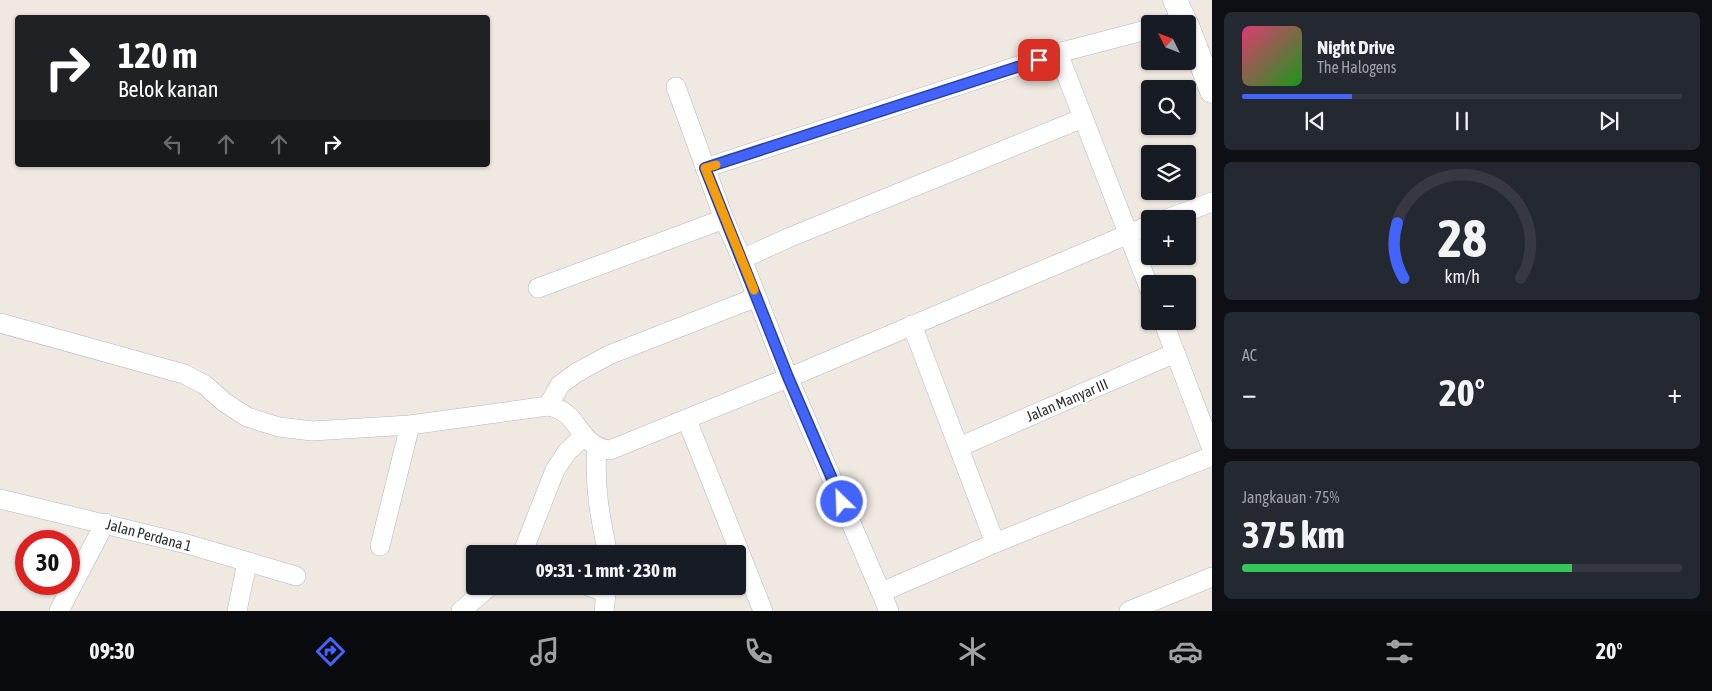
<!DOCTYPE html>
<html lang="id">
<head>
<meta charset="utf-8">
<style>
  :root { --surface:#171b24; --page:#242831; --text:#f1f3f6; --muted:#9ea1a6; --line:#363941; --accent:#4264fb }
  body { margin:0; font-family:"Asap Condensed",sans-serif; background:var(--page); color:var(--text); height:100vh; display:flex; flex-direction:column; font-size:19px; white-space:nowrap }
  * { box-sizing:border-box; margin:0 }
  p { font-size:16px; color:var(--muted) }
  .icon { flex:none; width:28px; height:28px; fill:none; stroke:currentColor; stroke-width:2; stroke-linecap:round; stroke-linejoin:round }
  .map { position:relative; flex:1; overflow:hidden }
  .side { display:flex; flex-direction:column; gap:12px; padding:12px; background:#0d0f14; width:500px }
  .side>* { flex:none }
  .banner { position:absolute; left:15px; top:15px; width:475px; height:152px; border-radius:5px; box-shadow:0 1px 4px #0004; background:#202124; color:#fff; overflow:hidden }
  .needle { width:32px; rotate:312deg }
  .fabs { position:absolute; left:1141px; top:15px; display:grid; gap:10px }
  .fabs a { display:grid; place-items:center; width:55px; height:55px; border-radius:5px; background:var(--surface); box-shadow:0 1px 4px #0004; font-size:25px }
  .speed { position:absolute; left:15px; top:530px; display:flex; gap:10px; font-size:25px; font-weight:700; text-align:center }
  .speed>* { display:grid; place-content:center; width:65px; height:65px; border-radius:50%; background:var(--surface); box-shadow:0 1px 4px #0004; line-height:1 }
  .speed .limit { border:8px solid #d22; background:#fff; color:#111 }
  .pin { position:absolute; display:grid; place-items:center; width:42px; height:42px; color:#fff; margin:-21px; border-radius:10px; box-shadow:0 2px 8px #0006 }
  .me { position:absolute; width:55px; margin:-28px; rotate:336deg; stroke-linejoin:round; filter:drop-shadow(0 0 4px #0008) }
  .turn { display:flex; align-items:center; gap:18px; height:105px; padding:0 20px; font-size:22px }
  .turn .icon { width:65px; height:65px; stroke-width:2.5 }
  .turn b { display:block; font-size:35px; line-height:42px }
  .lanes { display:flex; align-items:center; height:48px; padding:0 20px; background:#0003; justify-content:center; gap:25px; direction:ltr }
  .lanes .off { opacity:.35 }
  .big { font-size:38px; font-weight:700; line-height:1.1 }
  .side .tile { flex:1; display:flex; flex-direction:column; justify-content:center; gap:8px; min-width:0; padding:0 18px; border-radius:8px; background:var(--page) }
  .side .dial { align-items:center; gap:0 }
  .dial svg { height:130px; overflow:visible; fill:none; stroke:var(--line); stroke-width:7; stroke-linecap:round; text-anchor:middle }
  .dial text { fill:var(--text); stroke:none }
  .song { display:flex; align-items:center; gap:15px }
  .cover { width:60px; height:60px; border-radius:8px; background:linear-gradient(135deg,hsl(340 70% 55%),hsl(120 70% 35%)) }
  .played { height:5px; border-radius:2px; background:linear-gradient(90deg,var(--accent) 25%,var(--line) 25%) }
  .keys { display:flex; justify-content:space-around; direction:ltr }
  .heat { display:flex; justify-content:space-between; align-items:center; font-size:28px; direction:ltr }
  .charge { height:8px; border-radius:4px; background:linear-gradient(90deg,#34c759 75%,var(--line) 0) }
  .trip { position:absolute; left:466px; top:545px; width:280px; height:50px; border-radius:5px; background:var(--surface); box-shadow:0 1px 4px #0004; font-weight:700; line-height:50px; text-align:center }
  .tab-bar { display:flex; height:80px; justify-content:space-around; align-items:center; background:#090b0e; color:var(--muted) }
  .tab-bar .icon { width:35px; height:35px }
  .tab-bar .current { color:var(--accent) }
  .tab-bar b { font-size:22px; color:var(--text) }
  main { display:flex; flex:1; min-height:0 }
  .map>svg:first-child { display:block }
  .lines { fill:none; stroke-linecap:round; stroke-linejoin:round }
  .minor-casing { stroke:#b4b7c1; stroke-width:20 }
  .tertiary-casing { stroke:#b4b7c1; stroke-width:25 }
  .minor { stroke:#fff; stroke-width:19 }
  .tertiary { stroke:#fff; stroke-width:24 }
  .route-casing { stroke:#2b41a3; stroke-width:12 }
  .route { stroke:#4264fb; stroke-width:9 }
  .slow { stroke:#f59e0b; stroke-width:9 }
  .labels { text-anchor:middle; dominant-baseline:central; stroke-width:4; stroke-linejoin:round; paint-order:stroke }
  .street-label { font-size:15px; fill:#2e2e2e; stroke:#fff }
</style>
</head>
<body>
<main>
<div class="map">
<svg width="1212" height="611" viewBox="0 0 1212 611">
  <rect width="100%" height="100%" fill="#efe9e1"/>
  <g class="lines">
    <defs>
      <g id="minor">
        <path d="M1169 24 1184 20"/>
        <path d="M1058 53 1150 290"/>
        <path d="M676 87 724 219 742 259 788 377 889 611"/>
        <path d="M705 168 1058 53 1150 29"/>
        <path d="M1167 219 1212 202"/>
        <path d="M742 259 788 238 1083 118"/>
        <path d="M538 288 724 219"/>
        <path d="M1163 321 1212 449"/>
        <path d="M0 323 184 374 205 385 224 402 247 417 279 427 312 431 410 425 548 406C581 411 576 446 610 450L795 375 1150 225"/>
        <path d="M912 325 995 543"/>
        <path d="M548 406 560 385 576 373 609 355 757 297"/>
        <path d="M687 420 763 611"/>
        <path d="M959 447 1175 353"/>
        <path d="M597 448C594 485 600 518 608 554"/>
        <path d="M0 499 187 544 296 576"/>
        <path d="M380 546 410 425"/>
        <path d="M522 554 555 470 567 452 584 436"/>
        <path d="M588 586 606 593"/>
        <path d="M882 592 995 543 1212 456"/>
        <path d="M59 611 105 523"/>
        <path d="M237 611 247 563"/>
        <path d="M461 611 490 586"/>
        <path d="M604 611 607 586"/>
        <path d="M1129 611 1212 577"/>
      </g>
      <g id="tertiary">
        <path d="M1175 0 1186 24"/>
        <path d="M1188 28 1212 91"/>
      </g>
    </defs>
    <!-- minor casing -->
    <use href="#minor" class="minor-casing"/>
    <!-- tertiary casing -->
    <use href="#tertiary" class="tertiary-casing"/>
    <!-- minor -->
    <use href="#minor" class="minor"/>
    <!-- tertiary -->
    <use href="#tertiary" class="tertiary"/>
  </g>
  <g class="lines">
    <defs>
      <path id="route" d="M842 502 788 377 705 168 1039 60"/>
    </defs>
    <!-- route casing -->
    <use href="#route" class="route-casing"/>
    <!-- route -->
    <use href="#route" class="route"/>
    <!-- slow -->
    <path class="slow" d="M716 165 705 168 754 290"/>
  </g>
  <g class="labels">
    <!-- street labels -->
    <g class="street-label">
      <text transform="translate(1067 400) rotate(-23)">Jalan Manyar III</text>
      <text transform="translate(149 535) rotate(15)">Jalan Perdana 1</text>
    </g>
  </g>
</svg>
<div class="fabs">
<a><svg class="needle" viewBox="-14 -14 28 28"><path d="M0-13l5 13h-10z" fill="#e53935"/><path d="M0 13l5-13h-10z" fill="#9ea1a6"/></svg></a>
<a><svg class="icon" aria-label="search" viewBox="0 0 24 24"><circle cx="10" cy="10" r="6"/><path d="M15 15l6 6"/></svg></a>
<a><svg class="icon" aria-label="layers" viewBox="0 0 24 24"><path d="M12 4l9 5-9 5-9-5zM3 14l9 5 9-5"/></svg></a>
<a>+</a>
<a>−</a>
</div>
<div class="speed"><div class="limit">30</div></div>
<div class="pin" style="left:1039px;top:60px;background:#d93025"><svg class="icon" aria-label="arrive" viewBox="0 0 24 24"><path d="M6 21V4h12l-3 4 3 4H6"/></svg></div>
<svg class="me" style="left:842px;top:502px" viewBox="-20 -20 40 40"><circle r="17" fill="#4264fb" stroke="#fff" stroke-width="3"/><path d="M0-11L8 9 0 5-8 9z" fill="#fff"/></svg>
<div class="trip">09:31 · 1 mnt · 230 m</div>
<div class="banner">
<div class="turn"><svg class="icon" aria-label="right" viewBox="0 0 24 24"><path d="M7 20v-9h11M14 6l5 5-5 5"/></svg><div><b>120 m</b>Belok kanan</div></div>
<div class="lanes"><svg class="icon off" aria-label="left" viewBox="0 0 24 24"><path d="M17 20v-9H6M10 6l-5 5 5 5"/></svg><svg class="icon off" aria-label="ahead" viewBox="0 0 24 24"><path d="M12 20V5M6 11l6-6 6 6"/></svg><svg class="icon off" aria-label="ahead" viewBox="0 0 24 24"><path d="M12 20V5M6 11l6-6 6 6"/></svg><svg class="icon" aria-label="right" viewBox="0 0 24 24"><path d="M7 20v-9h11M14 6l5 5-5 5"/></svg></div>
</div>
</div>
<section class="side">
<div class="tile">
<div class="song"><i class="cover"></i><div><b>Night Drive</b><p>The Halogens</p></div></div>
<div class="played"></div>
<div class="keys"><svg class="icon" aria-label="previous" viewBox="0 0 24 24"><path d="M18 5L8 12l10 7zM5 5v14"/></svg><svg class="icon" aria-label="pause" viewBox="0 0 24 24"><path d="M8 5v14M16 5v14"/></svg><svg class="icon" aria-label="next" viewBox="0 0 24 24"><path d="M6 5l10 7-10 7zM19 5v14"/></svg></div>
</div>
<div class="tile dial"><svg viewBox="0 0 100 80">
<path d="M14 69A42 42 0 1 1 86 69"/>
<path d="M14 69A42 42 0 0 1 10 35" stroke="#4264fb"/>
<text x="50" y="56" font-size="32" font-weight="700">28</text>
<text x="50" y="72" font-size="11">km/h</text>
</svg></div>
<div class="tile"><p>AC</p>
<div class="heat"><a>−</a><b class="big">20°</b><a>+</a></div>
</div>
<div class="tile"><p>Jangkauan · 75%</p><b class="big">375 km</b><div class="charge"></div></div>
</section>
</main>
<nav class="tab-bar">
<b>09:30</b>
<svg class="icon current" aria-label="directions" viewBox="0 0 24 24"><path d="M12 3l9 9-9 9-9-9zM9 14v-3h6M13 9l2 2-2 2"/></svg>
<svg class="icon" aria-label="music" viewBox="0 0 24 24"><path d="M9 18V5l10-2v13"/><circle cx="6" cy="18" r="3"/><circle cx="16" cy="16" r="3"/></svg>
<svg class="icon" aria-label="phone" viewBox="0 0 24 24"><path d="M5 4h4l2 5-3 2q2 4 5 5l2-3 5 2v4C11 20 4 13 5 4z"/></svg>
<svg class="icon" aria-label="climate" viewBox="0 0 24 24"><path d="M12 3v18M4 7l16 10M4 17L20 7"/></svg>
<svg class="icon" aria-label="car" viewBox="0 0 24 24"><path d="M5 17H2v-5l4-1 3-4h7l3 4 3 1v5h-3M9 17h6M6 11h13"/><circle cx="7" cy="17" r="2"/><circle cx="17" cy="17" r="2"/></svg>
<svg class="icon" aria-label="filters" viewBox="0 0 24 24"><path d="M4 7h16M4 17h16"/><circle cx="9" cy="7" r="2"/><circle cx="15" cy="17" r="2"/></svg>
<b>20°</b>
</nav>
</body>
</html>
